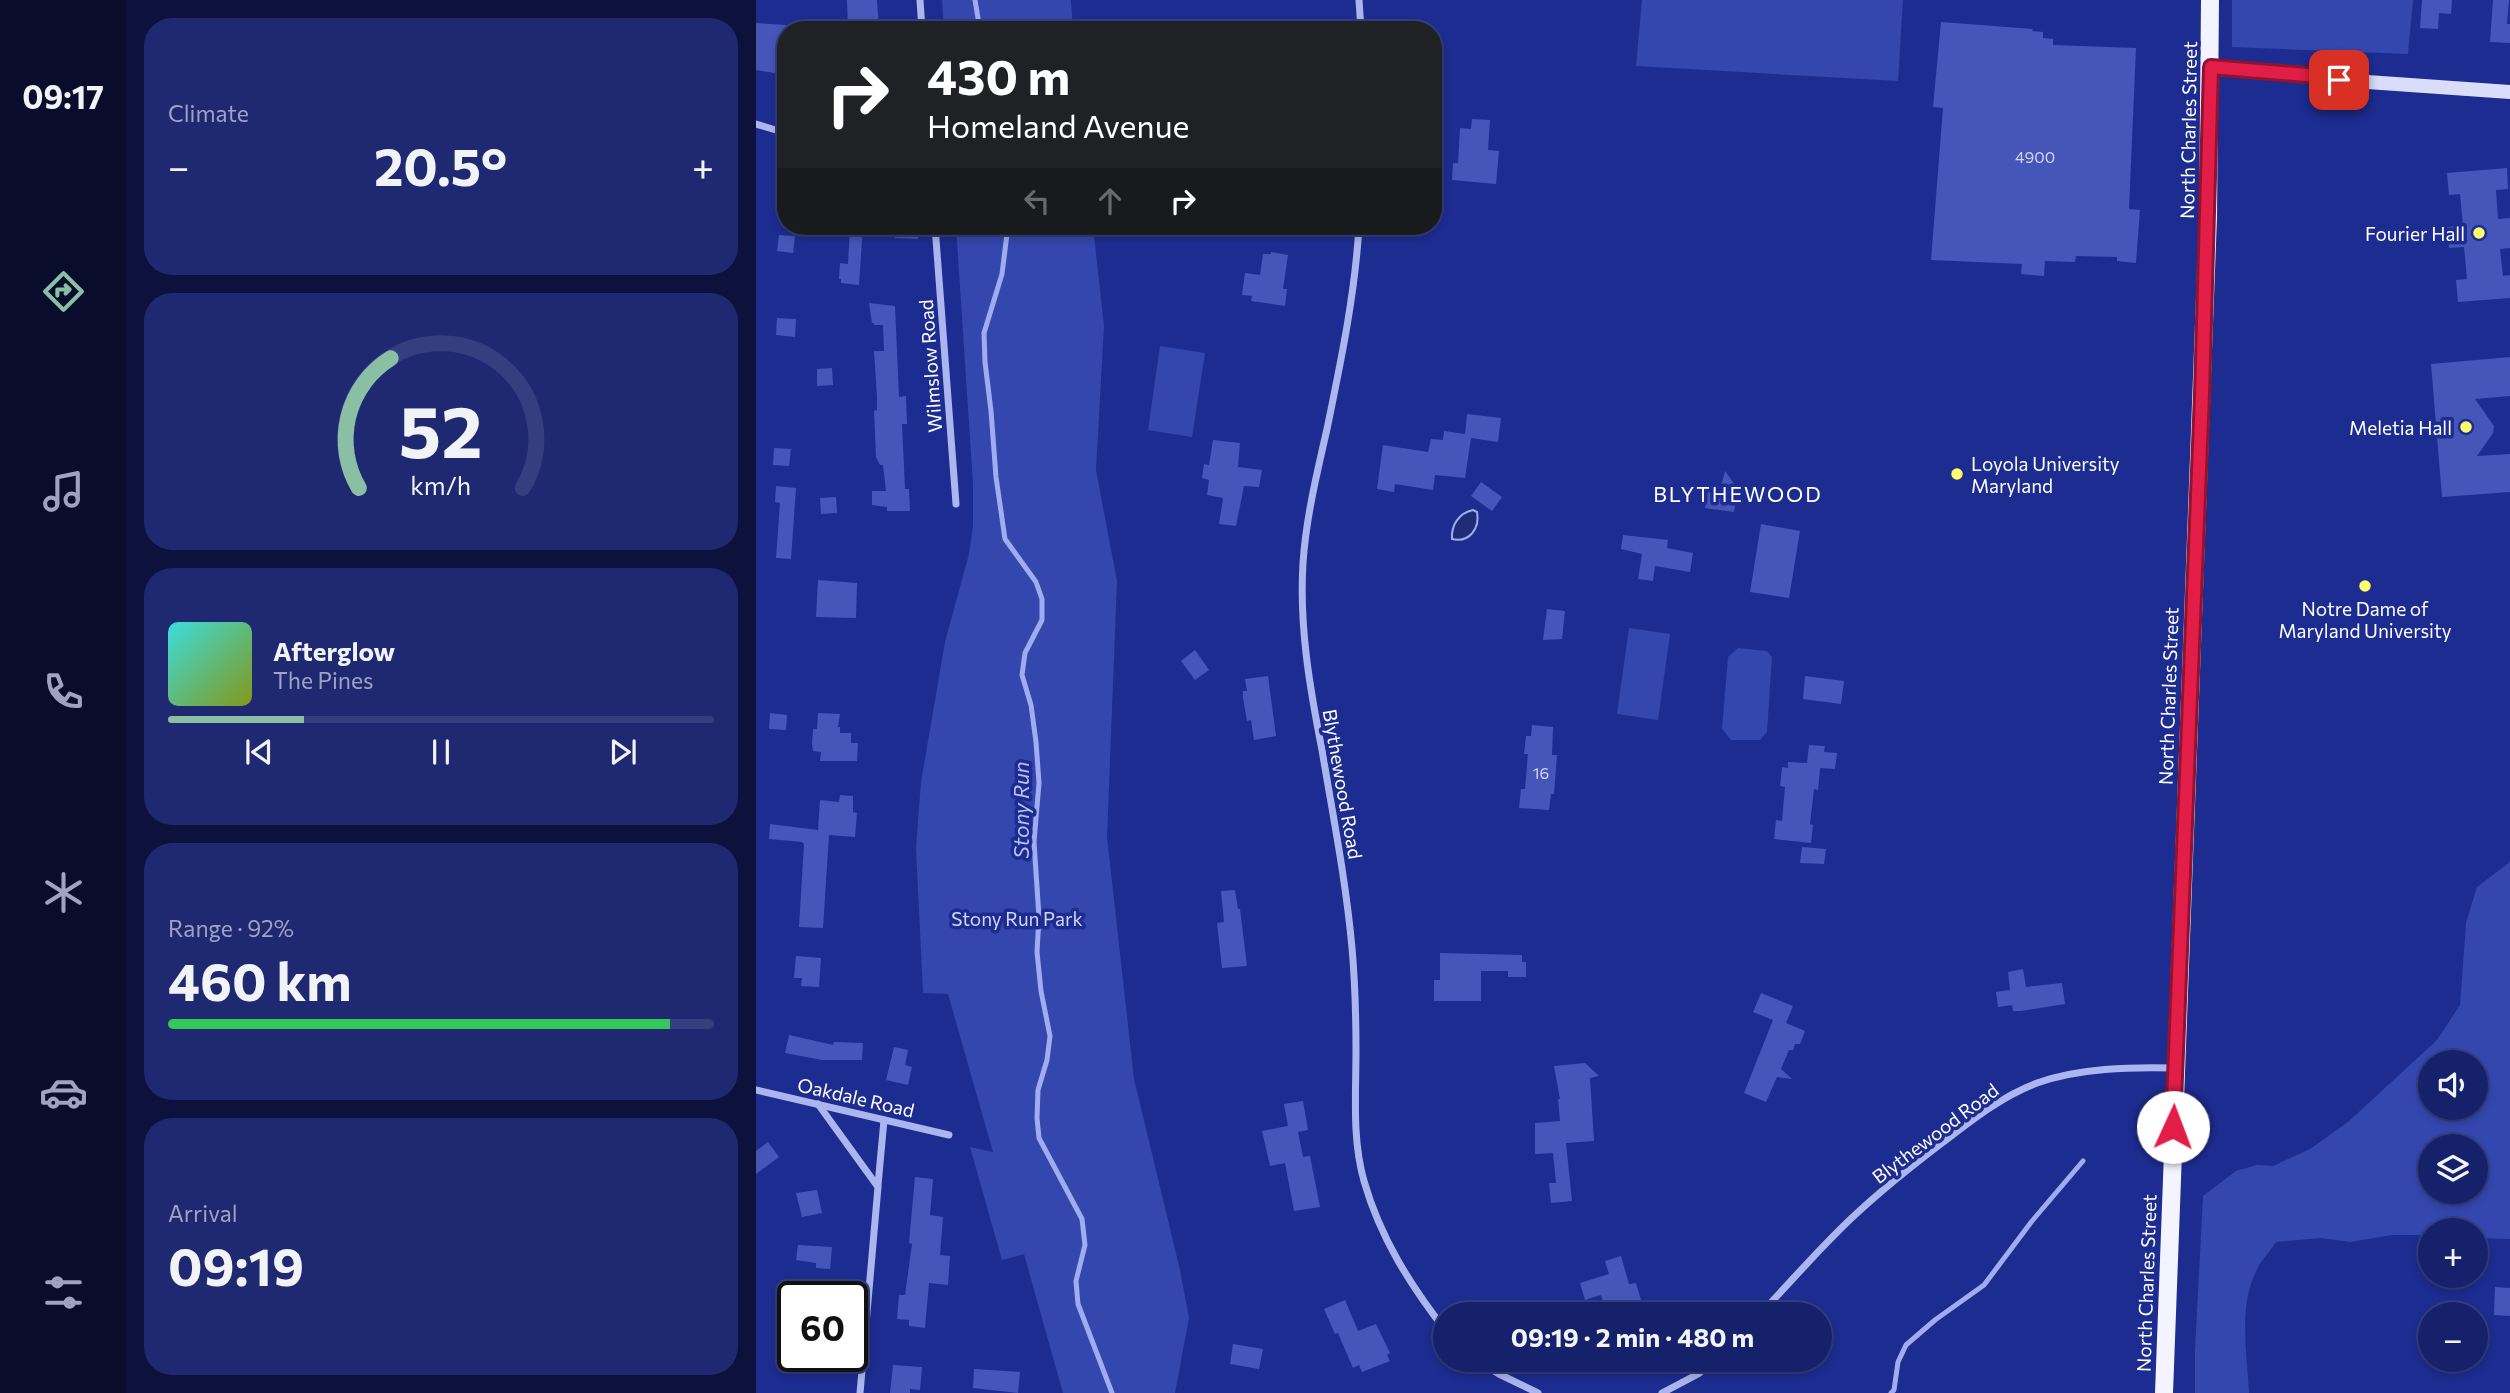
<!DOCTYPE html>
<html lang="en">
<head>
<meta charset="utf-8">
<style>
  :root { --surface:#16216c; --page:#1f2972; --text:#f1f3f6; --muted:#9ea3c2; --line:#353e7f; --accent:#8abfa5 }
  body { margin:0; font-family:Commissioner,sans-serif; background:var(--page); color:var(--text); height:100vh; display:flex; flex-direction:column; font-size:26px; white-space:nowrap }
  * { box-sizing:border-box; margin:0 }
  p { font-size:23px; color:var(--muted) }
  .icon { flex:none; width:38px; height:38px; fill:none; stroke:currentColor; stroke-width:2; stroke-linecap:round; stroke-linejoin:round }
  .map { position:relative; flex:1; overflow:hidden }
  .panel { display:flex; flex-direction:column; gap:18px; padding:18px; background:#0c123b; width:630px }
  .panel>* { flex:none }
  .top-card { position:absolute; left:21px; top:21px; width:665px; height:214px; border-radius:28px; box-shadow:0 4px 10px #0003,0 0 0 2px var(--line); background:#202124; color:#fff; overflow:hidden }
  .buttons { position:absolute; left:1662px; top:1050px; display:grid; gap:14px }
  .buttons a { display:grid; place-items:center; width:70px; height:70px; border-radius:50%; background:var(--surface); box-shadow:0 4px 10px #0003,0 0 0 2px var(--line); font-size:35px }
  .speed { position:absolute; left:21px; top:1281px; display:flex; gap:14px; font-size:35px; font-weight:700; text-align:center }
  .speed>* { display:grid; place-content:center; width:91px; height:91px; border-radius:50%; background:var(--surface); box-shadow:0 4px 10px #0003,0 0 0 2px var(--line); line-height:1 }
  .speed .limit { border:4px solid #111; border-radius:10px; background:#fff; color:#111 }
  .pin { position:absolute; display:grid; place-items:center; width:60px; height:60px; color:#fff; margin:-30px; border-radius:14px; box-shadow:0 4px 10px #0006 }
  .me { position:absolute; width:77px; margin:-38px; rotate:2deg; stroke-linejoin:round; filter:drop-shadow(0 0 5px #0008) }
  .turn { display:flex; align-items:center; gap:24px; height:147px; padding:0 35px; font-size:32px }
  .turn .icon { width:91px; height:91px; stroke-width:2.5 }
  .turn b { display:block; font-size:49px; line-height:60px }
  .lanes { display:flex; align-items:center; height:66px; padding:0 35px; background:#0003; justify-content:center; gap:35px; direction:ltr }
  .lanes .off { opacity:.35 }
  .big { font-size:52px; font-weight:700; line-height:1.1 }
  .panel .card { flex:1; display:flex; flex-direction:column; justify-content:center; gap:10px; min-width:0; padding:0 24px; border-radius:28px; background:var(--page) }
  .panel .dial { align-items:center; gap:0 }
  .dial svg { height:182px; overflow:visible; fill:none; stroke:var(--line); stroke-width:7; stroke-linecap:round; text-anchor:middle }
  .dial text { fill:var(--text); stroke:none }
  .song { display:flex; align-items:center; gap:21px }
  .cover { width:84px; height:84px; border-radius:10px; background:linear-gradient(135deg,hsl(180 70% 55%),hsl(70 70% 35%)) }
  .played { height:7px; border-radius:4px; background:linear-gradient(90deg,var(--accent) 25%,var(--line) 25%) }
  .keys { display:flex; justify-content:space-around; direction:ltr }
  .heat { display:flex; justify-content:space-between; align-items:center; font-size:38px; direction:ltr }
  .charge { height:10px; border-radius:5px; background:linear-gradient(90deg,#34c759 92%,var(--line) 0) }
  .trip { position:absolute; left:677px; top:1302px; width:399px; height:70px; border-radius:35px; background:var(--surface); box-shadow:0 4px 10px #0003,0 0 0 2px var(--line); font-weight:700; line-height:70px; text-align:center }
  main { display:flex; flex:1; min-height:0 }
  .tab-bar { display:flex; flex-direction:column; width:126px; justify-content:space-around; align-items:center; background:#090d2b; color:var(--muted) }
  .tab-bar .icon { width:49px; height:49px }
  .tab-bar .on { color:var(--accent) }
  .tab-bar b { font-size:32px; color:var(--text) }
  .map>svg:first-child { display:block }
  .green { fill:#3447af; fill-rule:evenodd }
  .water { fill:#212c79; stroke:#a0acef; stroke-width:2 }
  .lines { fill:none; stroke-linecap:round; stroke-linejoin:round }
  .stream { stroke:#a0acef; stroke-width:5 }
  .building { fill:#4556b8 }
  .street { stroke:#acb6ee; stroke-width:7 }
  .secondary { stroke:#d9ddfa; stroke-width:14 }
  .primary { stroke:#f3f4ff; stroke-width:18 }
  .route-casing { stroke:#92132f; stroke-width:18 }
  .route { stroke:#e11d48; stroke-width:12 }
  .poi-dot { fill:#fbfd6b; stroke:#1d2c90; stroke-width:2.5 }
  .labels { text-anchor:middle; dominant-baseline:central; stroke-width:7; stroke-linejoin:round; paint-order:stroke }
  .number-label { font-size:16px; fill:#d0d5ed }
  .street-label { font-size:19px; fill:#fff; stroke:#1d2c90 }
  .poi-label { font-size:19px; fill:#fff; stroke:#1d2c90; text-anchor:end }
  .park-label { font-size:19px; fill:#d2d8fa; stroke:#1d2c90 }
  .neighbourhood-label { font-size:21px; letter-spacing:2px; fill:#fff; stroke:#1d2c90 }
  .water-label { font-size:21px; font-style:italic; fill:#b8c2f5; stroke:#1d2c90 }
</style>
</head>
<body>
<main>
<nav class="tab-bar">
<b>09:17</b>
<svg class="icon on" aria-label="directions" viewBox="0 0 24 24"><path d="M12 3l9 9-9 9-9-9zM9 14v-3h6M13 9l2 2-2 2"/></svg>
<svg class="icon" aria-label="music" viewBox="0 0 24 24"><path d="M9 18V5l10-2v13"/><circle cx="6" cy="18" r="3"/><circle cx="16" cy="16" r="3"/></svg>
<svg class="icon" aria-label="phone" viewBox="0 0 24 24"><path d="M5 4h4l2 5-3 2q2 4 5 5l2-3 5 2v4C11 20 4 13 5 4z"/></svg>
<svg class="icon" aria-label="climate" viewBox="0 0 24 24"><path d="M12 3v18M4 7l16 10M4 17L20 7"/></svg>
<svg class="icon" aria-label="car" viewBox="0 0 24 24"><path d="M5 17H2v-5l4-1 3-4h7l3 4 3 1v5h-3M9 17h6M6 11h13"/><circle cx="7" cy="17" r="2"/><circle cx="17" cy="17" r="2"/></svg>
<svg class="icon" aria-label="filters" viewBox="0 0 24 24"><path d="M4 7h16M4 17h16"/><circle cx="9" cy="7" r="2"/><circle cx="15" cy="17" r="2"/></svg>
</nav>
<section class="panel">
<div class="card"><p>Climate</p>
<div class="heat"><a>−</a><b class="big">20.5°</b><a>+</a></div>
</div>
<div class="card dial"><svg viewBox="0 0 100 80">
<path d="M14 69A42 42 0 1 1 86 69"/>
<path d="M14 69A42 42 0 0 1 28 12" stroke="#8abfa5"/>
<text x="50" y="56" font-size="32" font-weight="700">52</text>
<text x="50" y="72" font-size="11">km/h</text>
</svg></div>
<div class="card">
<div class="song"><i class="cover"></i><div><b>Afterglow</b><p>The Pines</p></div></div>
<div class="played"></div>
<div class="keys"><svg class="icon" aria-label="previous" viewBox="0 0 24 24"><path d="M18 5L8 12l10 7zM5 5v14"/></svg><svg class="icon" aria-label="pause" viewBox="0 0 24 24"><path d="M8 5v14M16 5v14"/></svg><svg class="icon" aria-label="next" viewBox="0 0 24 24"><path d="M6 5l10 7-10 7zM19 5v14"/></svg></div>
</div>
<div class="card"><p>Range · 92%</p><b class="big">460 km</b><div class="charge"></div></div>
<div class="card"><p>Arrival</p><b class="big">09:19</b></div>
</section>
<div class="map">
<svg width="1754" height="1393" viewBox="0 0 1754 1393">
  <rect width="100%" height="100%" fill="#1d2c90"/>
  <!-- green -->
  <g class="green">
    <path d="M186 0H315L317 30H188Z"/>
    <path d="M886 0H1147L1142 81 880 66Z"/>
    <path d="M1476 0H1657L1652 54 1476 47Z"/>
    <path d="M200 226H337L348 326 340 470 361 581 351 837 378 1079 424 1270 433 1318 419 1393H307L268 1254 246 1260 214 1147 237 1152 192 994 167 993 160 848 165 782 189 642 213 554 217 526V484Z"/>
    <path d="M404 346 449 353 436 437 392 430Z"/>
    <path d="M873 628 914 634 902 720 861 714Z"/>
    <path d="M982 648 1011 651 1016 657 1011 732 1004 740H975L966 729 972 657Z"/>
    <path d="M1754 862V1239L1720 1238V1230H1675V1235H1636L1594 1242 1565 1238 1520 1242C1515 1250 1508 1257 1504 1264 1481 1301 1491 1352 1493 1393H1439V1350L1447 1196 1480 1171 1501 1165 1517 1166 1554 1149 1592 1122 1681 1040 1704 1005 1710 923 1721 887ZM1720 1062V1108H1675V1062ZM1720 1146V1192H1675V1146Z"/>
  </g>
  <!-- water -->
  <path class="water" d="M717 510 721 512C724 528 714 543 696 539 695 525 703 513 717 510Z"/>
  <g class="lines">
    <!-- stream -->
    <g class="stream">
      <path d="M219 0 224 30"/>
      <path d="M252 226 246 274 228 333 229 362 235 411 240 477 249 539 280 582 286 599V620L269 653 266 675 275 705 280 742 283 783 278 842 283 917 281 952 285 991 294 1036 291 1060 282 1090 281 1118 283 1138 326 1219 329 1245 320 1281 322 1304 356 1393"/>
      <path d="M1135 1393 1138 1390 1142 1362 1150 1345 1179 1320 1228 1285 1276 1221 1327 1161"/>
    </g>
  </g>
  <!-- building -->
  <g class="building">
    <path d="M91 0H121L123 30H92Z"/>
    <path d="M1666 0H1696L1695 14 1683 13 1682 29 1664 28Z"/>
    <path d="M1737 0H1753L1751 24H1754V43L1734 42Z"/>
    <path d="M1185 22 1277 29 1276 31 1287 32V38L1297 39V45L1380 48 1373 209 1384 210 1380 263 1361 261V257L1320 256 1319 262 1289 261 1288 276 1265 274 1266 264 1175 260 1187 108 1177 107Z"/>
    <path d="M0 23 30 25V75L0 70Z"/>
    <path d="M716 119 734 120 732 150 743 151 740 184 696 180 697 163H702L704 128 715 129Z"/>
    <path d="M1751 168 1752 189 1740 190 1742 219 1754 218V248L1744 249 1747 276 1754 275V298L1702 302 1700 280 1711 279 1708 247 1693 248 1691 227 1707 226 1704 194 1693 195 1691 173Z"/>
    <path d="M94 226H107L103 285 85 283V279H83L84 263 92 264Z"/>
    <path d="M139 226H162V239L139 238Z"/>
    <path d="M23 235 39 236 37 253 21 251Z"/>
    <path d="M515 252 532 255 527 289H531L529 306 495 301 496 296 486 295 489 273 504 275 507 254H515Z"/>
    <path d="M113 303 139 306 143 397 150 396 151 424H146L149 489H153L154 511H131V507L116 505V491H130L127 465H124L120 457 118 411 121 410V397L118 351H128L127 325H118V323H116Z"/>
    <path d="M21 318 40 319 39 337 20 335Z"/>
    <path d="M1754 357V396L1719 399 1738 426 1737 433 1721 456 1754 454V492L1686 497 1675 364Z"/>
    <path d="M76 368 77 385 61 386V369Z"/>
    <path d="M711 414 745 418 742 442 715 438 709 478 679 475 677 490 639 484 638 492 621 489 627 445 672 452 675 439 687 440 688 431 709 434Z"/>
    <path d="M457 440 484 443 482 467 506 470 503 487 488 486 480 526 463 524 467 498 451 495 453 480 446 478 448 464 453 465Z"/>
    <path d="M18 448 35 449 33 466 17 465Z"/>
    <path d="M969 471 982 489 978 512 949 508 952 492 963 494Z"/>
    <path d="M725 482 746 497 736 511 715 496Z"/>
    <path d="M20 486 40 488 35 559 20 558 24 503 19 502Z"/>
    <path d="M80 497 81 513 65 514 64 498Z"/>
    <path d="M1005 524 1044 531 1033 598 994 592Z"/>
    <path d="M867 535 912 540 911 548 937 553 934 572 899 566 897 581 882 579 886 554 865 549Z"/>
    <path d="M62 580 101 583 100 618 60 617Z"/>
    <path d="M791 609 809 611 806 639 787 640Z"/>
    <path d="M439 650 453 670 439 680 425 661Z"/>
    <path d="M512 676 520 736 498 740 495 720 491 721 487 698V691H491L489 679Z"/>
    <path d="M1049 676 1088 681 1085 704 1047 699Z"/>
    <path d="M14 713 31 715 30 730 13 729Z"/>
    <path d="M62 713 84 714 82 727H84V733H95V743H102L101 761H64L65 752 57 751 56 744 57 729H61Z"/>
    <path d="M776 725 797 727 796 755H801L798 794H795L793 810 763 808 765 789H769L772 754H768L770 736H775Z"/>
    <path d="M1053 745 1069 746 1068 752 1081 753 1079 769 1064 768 1062 790 1058 789 1054 824 1057 825 1055 843 1018 839 1020 820 1026 821 1029 787 1024 786 1026 767 1032 768V762L1051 763Z"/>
    <path d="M84 795 97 796V812L101 813 99 837 73 835 67 928 43 927 48 844 46 842 13 839 14 824 62 830 64 800 83 802Z"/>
    <path d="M1046 847 1070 849 1068 864 1044 863Z"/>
    <path d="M479 890 482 909H484L491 966 466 968 461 923 468 922 465 891Z"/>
    <path d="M684 953 766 955V962H770V977H752V971H725V1001H678V980H684Z"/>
    <path d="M40 956 65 958 63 987 45 986 46 978H38Z"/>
    <path d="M1267 969 1270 987 1306 983 1309 1004 1265 1011H1257L1256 1005 1242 1007 1240 992 1254 990 1252 972Z"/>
    <path d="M1005 993 1037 1006 1030 1023 1049 1031 1044 1044H1039L1037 1050H1033L1025 1069 1036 1079 1021 1077 1010 1102 988 1093 1017 1020 997 1012Z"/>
    <path d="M33 1035 77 1045 78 1042 107 1043 106 1060H66L29 1053Z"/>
    <path d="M138 1047 152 1050 149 1065 156 1067 152 1085 130 1080Z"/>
    <path d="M829 1063 843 1076 834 1078 838 1141 810 1143 816 1201 795 1203 793 1183H800L797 1153 779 1154V1123L804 1121 802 1099H804L798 1066Z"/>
    <path d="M547 1101 552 1130 542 1132 547 1157 554 1156 564 1207 538 1211 529 1163 514 1166 506 1131 532 1126 528 1104Z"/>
    <path d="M12 1142 23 1157 0 1174V1151Z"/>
    <path d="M159 1177 177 1179 174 1215 187 1217 184 1255 194 1256 192 1285 173 1283 169 1328 153 1326V1320L141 1319 143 1295H149L156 1244 153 1243Z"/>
    <path d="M61 1190 66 1213 46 1217 40 1193Z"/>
    <path d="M42 1245 76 1247 74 1269 60 1268V1263L40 1260Z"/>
    <path d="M865 1256 873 1284 880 1283 885 1300 850 1312 845 1295 829 1300 824 1283 853 1274 849 1261Z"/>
    <path d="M1739 1287 1754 1288V1316L1738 1315Z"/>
    <path d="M589 1300 602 1331 620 1324 634 1353 631 1355 634 1361 606 1372 603 1365 597 1368 582 1333 579 1334 568 1309Z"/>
    <path d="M477 1344 507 1349 503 1369 474 1364Z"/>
    <path d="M137 1365 166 1367 164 1390 154 1389V1393H134Z"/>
    <path d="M218 1369 264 1372 262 1393 217 1388Z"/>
  </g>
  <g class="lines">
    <!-- street -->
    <g class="street">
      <path d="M164 0 166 30"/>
      <path d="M603 0 605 30"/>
      <path d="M0 124 30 133"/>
      <path d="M179 226 200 504"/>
      <path d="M603 226C599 294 585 361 571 429 561 473 550 518 547 563 543 626 554 689 566 750 577 816 590 881 596 948 599 982 600 1017 600 1051 600 1094 596 1139 608 1181 624 1237 654 1285 690 1331"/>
      <path d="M0 1090 193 1135"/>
      <path d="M62 1104 122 1187 104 1393"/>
      <path d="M122 1185 128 1120"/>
      <path d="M1004 1314C1036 1281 1066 1245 1100 1214 1128 1188 1157 1165 1186 1143 1216 1120 1246 1096 1281 1083 1323 1068 1374 1067 1418 1068"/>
      <path d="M721 1360 743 1374 782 1393"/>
      <path d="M906 1393 942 1374 960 1360"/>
    </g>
    <!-- secondary -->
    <path class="secondary" d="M1455 67 1563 76 1583 80 1754 92"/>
    <!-- primary -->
    <path class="primary" d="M1408 1393 1452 217 1454 0"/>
  </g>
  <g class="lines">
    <defs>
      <path id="route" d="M1417 1127 1446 394 1455 67 1563 76 1583 80"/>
    </defs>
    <!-- route casing -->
    <use href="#route" class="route-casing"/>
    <!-- route -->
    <use href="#route" class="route"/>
  </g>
  <!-- markers -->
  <g class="poi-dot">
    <circle cx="1723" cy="233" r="7"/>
    <circle cx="1710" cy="427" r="7"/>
    <circle cx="1201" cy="474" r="7"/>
    <circle cx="1609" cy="586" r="7"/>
  </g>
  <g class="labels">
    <!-- number labels -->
    <g class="number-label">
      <text x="1279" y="156">4900</text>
      <text x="785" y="772">16</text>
    </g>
    <!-- street labels -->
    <g class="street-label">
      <text transform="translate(1432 130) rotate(-89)">North Charles Street</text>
      <text transform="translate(174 366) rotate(-94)">Wilmslow Road</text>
      <text transform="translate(1412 696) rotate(-88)">North Charles Street</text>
      <text transform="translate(587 784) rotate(80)">Blythewood Road</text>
      <text transform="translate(100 1097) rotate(13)">Oakdale Road</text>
      <text transform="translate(1179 1133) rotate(-37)">Blythewood Road</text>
      <text transform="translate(1390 1283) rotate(-88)">North Charles Street</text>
    </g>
    <!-- poi labels -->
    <g class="poi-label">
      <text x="1709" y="233">Fourier Hall</text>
      <text x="1696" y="427">Meletia Hall</text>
      <text x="1215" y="463" text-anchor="start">Loyola University<tspan x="1215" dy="22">Maryland</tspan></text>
      <text x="1609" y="608" text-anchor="middle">Notre Dame of<tspan x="1609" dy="22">Maryland University</tspan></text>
    </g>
    <!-- park labels -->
    <g class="park-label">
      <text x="261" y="918">Stony Run Park</text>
    </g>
    <!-- neighbourhood labels -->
    <g class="neighbourhood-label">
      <text x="982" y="493">BLYTHEWOOD</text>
    </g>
    <!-- water labels -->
    <g class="water-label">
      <text transform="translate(264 810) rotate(-90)">Stony Run</text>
    </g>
  </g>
</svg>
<div class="buttons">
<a><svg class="icon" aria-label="sound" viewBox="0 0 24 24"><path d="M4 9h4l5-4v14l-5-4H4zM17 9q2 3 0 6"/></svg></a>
<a><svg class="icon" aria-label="layers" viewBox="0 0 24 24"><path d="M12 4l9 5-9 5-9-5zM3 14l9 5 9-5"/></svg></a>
<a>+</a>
<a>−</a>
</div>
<div class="speed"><div class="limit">60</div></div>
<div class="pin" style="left:1583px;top:80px;background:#d93025"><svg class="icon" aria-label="arrive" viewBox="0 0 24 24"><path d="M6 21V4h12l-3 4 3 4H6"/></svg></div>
<svg class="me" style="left:1417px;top:1127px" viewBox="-20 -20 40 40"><circle r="19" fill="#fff"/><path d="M0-13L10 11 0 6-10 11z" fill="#e11d48"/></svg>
<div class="trip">09:19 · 2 min · 480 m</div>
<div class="top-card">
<div class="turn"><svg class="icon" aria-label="right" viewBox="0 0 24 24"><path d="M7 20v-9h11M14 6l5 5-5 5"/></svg><div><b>430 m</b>Homeland Avenue</div></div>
<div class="lanes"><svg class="icon off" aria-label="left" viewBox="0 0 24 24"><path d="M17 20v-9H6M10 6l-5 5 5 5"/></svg><svg class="icon off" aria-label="ahead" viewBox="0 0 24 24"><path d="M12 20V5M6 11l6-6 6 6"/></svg><svg class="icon" aria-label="right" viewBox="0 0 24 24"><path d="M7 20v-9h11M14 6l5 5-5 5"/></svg></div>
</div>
</div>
</main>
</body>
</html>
